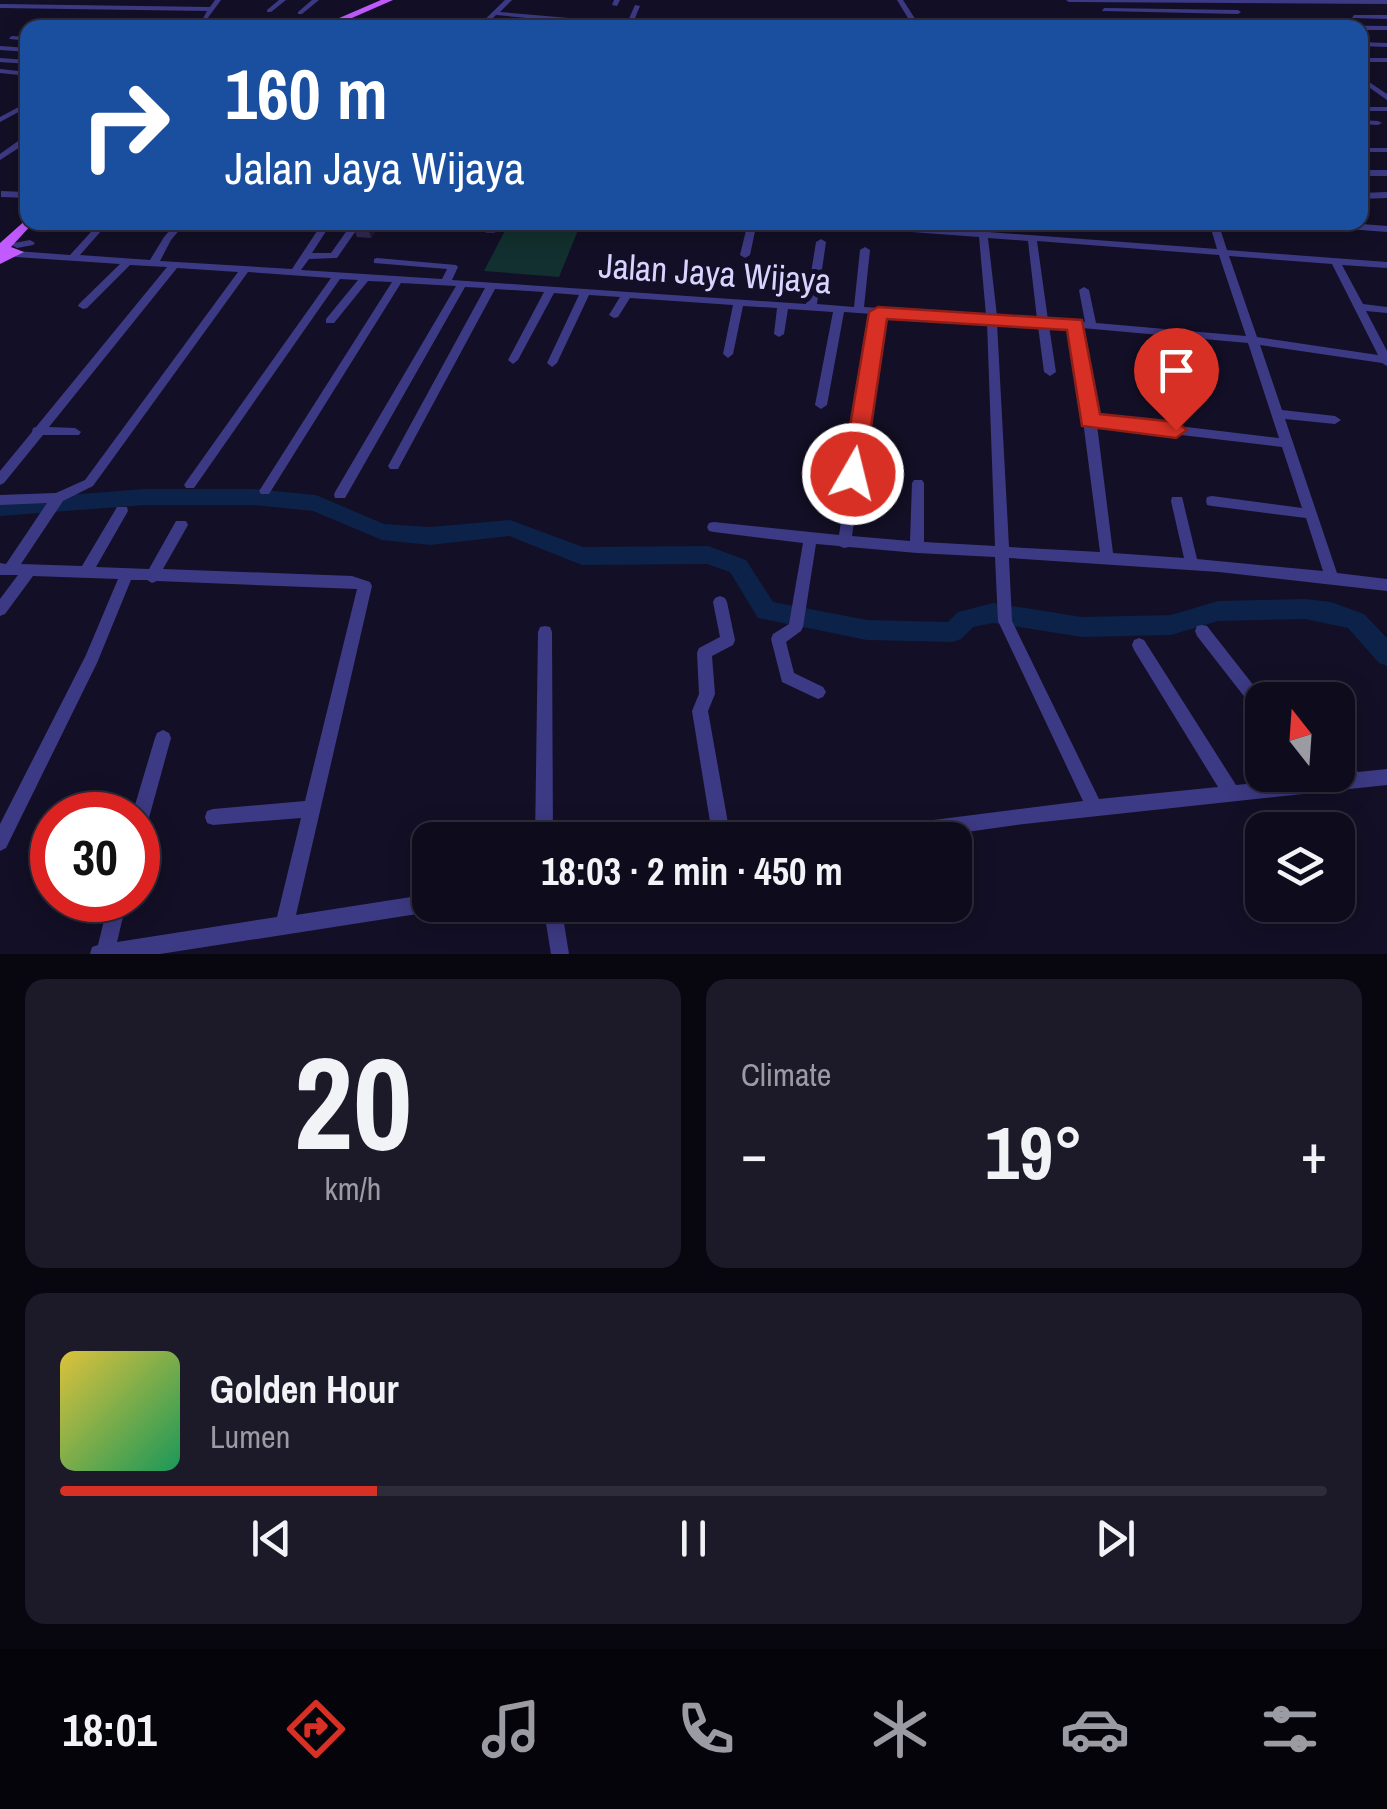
<!DOCTYPE html>
<html lang="en">
<head>
<meta charset="utf-8">
<style>
  :root { --surface:#0e0b1c; --page:#1c1929; --text:#f1f3f6; --muted:#9b9ba3; --line:#2e2b3b; --accent:#d93025 }
  body { margin:0; font-family:"Archivo Narrow",sans-serif; background:var(--page); color:var(--text); height:100vh; display:flex; flex-direction:column; font-size:38px; white-space:nowrap }
  * { box-sizing:border-box; margin:0 }
  p { font-size:32px; color:var(--muted) }
  .icon { flex:none; width:55px; height:55px; fill:none; stroke:currentColor; stroke-width:2; stroke-linecap:round; stroke-linejoin:round }
  .map { position:relative; height:954px; overflow:hidden }
  .side { display:flex; flex-direction:column; gap:25px; padding:25px; background:#08060f; flex:1 }
  .side>* { flex:none }
  .guide { position:absolute; left:20px; top:20px; width:1348px; height:210px; border-radius:20px; box-shadow:0 5px 25px #0003,0 0 0 2px var(--line); background:#1a4fa0; color:#fff; overflow:hidden }
  .needle { width:65px; rotate:343deg }
  .fabs { position:absolute; left:1245px; top:682px; display:grid; gap:20px }
  .fabs a { display:grid; place-items:center; width:110px; height:110px; border-radius:20px; background:var(--surface); box-shadow:0 5px 25px #0003,0 0 0 2px var(--line); font-size:50px }
  .speed { position:absolute; left:30px; top:792px; display:flex; gap:20px; font-size:50px; font-weight:700; text-align:center }
  .speed>* { display:grid; place-content:center; width:130px; height:130px; border-radius:50%; background:var(--surface); box-shadow:0 5px 25px #0003,0 0 0 2px var(--line); line-height:1 }
  .speed .limit { border:15px solid #d22; background:#fff; color:#111 }
  .pin { position:absolute; display:grid; place-items:center; width:85px; height:85px; color:#fff; margin:-102px -42px; border-radius:50% 50% 50% 0; rotate:-45deg; box-shadow:0 0 10px #0007 }
  .pin .icon { rotate:45deg }
  .me { position:absolute; width:110px; margin:-55px; rotate:8deg; stroke-linejoin:round; filter:drop-shadow(0 0 8px #0008) }
  .turn { display:flex; align-items:center; gap:35px; height:210px; padding:0 40px; font-size:45px }
  .turn .icon { width:130px; height:130px; stroke-width:2.5 }
  .turn b { display:block; font-size:70px; line-height:85px }
  .big { font-size:75px; font-weight:700; line-height:1.1 }
  .side .tile { flex:1; display:flex; flex-direction:column; justify-content:center; gap:15px; min-width:0; padding:0 35px; border-radius:20px; background:var(--page) }
  .side .dial { align-items:center; gap:0 }
  .dial b { font-size:130px; line-height:1 }
  .song { display:flex; align-items:center; gap:30px }
  .cover { width:120px; height:120px; border-radius:15px; background:linear-gradient(135deg,hsl(50 70% 55%),hsl(150 70% 35%)) }
  .played { height:10px; border-radius:5px; background:linear-gradient(90deg,var(--accent) 25%,var(--line) 25%) }
  .keys { display:flex; justify-content:space-around; direction:ltr }
  .heat { display:flex; justify-content:space-between; align-items:center; font-size:55px; direction:ltr }
  .side .tiles { flex:1; display:grid; gap:25px; grid-template-columns:1fr 1fr }
  .tile:last-child { grid-column:span 2 }
  .trip { position:absolute; left:412px; top:822px; width:560px; height:100px; border-radius:20px; background:var(--surface); box-shadow:0 5px 25px #0003,0 0 0 2px var(--line); font-weight:700; line-height:100px; text-align:center }
  .menu { display:flex; height:160px; justify-content:space-around; align-items:center; background:#06040b; color:var(--muted) }
  .menu .icon { width:70px; height:70px }
  .menu .active { color:var(--accent) }
  .menu b { font-size:45px; color:var(--text) }
  .map>svg:first-child { display:block }
  .green { fill:#12302f }
  .lines { fill:none; stroke-linecap:round; stroke-linejoin:round }
  .river { fill:#0c2248; fill-rule:evenodd }
  .minor { fill:#3d3a85; fill-rule:evenodd }
  .major { fill:#c25bff; fill-rule:evenodd }
  .wall { fill:#312854 }
  .shaded-wall { fill:#1d163a }
  .building { fill:#433a66; stroke:#5a527e; stroke-width:2.5 }
  .route { fill:#d93025; stroke:#8d1f18; stroke-width:2.5 }
  .labels { text-anchor:middle; dominant-baseline:central; stroke-width:10; stroke-linejoin:round; paint-order:stroke }
  .street-label { font-size:35px; fill:#d9d4ff; stroke:#130f26 }
</style>
</head>
<body>
<div class="map">
<svg width="1387" height="954" viewBox="0 0 1387 954">
  <rect width="100%" height="100%" fill="#130f26"/>
  <!-- green -->
  <path class="green" d="M509 223H581L559 277 484 271Z"/>
  <g class="lines">
    <!-- river -->
    <path class="river" d="M145 489H253L316 495 384 524 430 527 510 520 583 547 708 546 746 560 773 602 867 620 948 622 958 612 993 603 1082 617 1171 615 1218 601 1305 599 1331 602 1364 614 1387 638V666L1379 663 1348 628 1305 619 1218 621 1171 635 1082 637 993 623 973 627 961 639 953 642 867 640 758 618 730 572 707 564 582 565 509 536 430 545 382 540 313 511 253 505H145L0 516V500Z"/>
    <!-- minor -->
    <g class="minor">
      <path d="M215 0H221L207 19 228 22 227 23 201 22 207 11 0 8V4L210 7Z"/>
      <path d="M279 0H286L271 12H267V10Z"/>
      <path d="M312 0H319L302 14H298V12Z"/>
      <path d="M505 0H512L500 12 627 23 635 5 640 6 631 28 496 15 483 28H476Z"/>
      <path d="M614 0H620L617 6 612 5Z"/>
      <path d="M897 0H903L921 28H914Z"/>
      <path d="M1066 0H1387V4L1069 2Z"/>
      <path d="M1104 8 1238 10 1241 12 1238 14 1102 11Z"/>
      <path d="M1354 15H1387V19L1352 18Z"/>
      <path d="M1110 18 1293 20 1296 22 1293 24 1108 21Z"/>
      <path d="M334 20 421 26 424 28H385L332 23V21Z"/>
      <path d="M655 21 658 23 656 28H650Z"/>
      <path d="M1299 25 1387 26V30H1360V28H1296Z"/>
      <path d="M12 36 28 37V41L10 39 9 38Z"/>
      <path d="M1360 42 1387 43V47L1360 46Z"/>
      <path d="M0 46 28 48V52L0 50Z"/>
      <path d="M0 58 28 60V64L0 62Z"/>
      <rect x="1360" y="58" width="27" height="4"/>
      <path d="M0 69 28 72V76L0 73Z"/>
      <path d="M1360 76 1387 94V100L1360 81Z"/>
      <path d="M28 102V107L0 122V117Z"/>
      <rect x="1360" y="107" width="27" height="4"/>
      <path d="M1360 120 1378 121 1382 123 1378 125 1360 124Z"/>
      <path d="M25 136H28V142L0 160V154Z"/>
      <rect x="1360" y="148" width="27" height="4"/>
      <rect x="1360" y="170" width="27" height="6"/>
      <path d="M1 191 28 192V198L1 197Z"/>
      <path d="M1387 192V198L1360 199V193Z"/>
      <path d="M100 222H109L80 255 150 260 164 237 177 222H186L171 240 160 261 292 269 323 222H332L312 253H331L353 222H362L337 258 309 259 301 270 442 279 447 269 374 263V259L377 258 456 265 458 267 452 280 806 304 816 242 821 239 826 242 817 304 854 307 860 250 865 247 870 250 864 307 986 315 979 237 817 225 813 222H860L978 231 977 222H987L988 232 1217 249 1209 222H1218L1227 250 1387 262V268L1342 265 1363 304 1387 307V313L1366 311 1387 351V366L1382 363 1260 345 1282 410 1335 416 1341 420 1335 424 1285 419 1337 573 1387 579V591L1219 572 1009 558 1012 621 1099 799 1218 787 1134 650 1132 645 1134 640 1139 638 1144 640 1236 785 1338 775 1339 774 1338 772V751L1344 753 1358 772 1387 769V785L1024 824 910 840H838L841 834 847 831 1083 801 998 621 995 557 917 553 849 547 844 548 839 546 816 544 803 627 801 631 786 642 794 673 823 687 826 692 823 697 818 699 782 682 771 639 773 634 789 624 803 543 714 532 709 531 707 527 709 523 714 522 839 535 872 314 844 312 827 405 821 409 815 405 833 312 788 309 784 334 779 337 774 334 777 308 743 306 733 354 728 358 723 354 733 305 630 298 618 317 614 318 609 315 620 297 589 295 557 363 552 367 547 363 579 295 554 293 518 360 513 364 508 360 544 292 495 289 398 469H390L388 466 485 288 465 287 345 498H335L334 495 335 492 456 286 401 283 269 494H261L259 491 261 488 392 282 368 281 334 323H326V319L358 280 340 279 194 488H186L184 485 186 482 331 278 248 272 93 486 63 501 21 564 82 566 117 507H127L128 511 96 567 149 569 176 521H186L188 525 163 569 352 576 370 582 372 586 296 915 430 894V905H438L436 909 430 912 160 954H90L92 947 98 945 109 900H127L117 942 277 917 301 818 213 825 207 823 205 817 207 811 213 809 305 801 357 589 157 581 152 583 147 580H131L97 663 6 848 0 851V824L86 655 118 579 33 576 5 614 0 616V599L18 575H0V563L6 564 47 503 0 505V495L56 493 85 480 238 272 177 268 49 427 75 428 81 432 79 435H43L4 483 0 485V471L32 432 33 428 36 427 167 267 130 265 87 308 83 309 78 306 79 304 120 264 16 257 11 254 16 251 70 255ZM988 238 1028 241 1037 319 997 316ZM1037 241 1219 255 1246 336 1096 323 1089 290 1084 287 1079 290 1085 322 1048 320ZM1229 256 1332 264 1378 355 1257 337ZM883 315 987 322 995 546 924 542V483L922 480H914L912 483 910 541 852 536ZM997 323 1038 326 1044 372 1050 376 1056 372 1049 326 1071 328 1100 552 1009 547ZM1082 328 1248 343 1279 438 1095 416ZM1097 425 1282 447 1302 508 1212 496 1207 497 1206 501 1207 505 1212 506 1306 518 1323 571 1197 559 1183 501 1182 497H1172L1171 501 1184 558 1113 553Z"/>
      <path d="M748 222H757L750 255 745 258 740 255Z"/>
      <path d="M1290 222H1337L1387 226V232L1294 225Z"/>
      <path d="M30 240 35 243 33 245 17 248 12 245 14 243Z"/>
      <path d="M720 596 725 598 727 602 735 640 733 645 712 656 715 694 708 711 731 840H713L692 711 699 694 697 653 699 648 720 637 713 602 715 598Z"/>
      <path d="M1202 625 1207 626 1265 700H1262V715L1257 713 1197 636 1195 631 1197 626Z"/>
      <path d="M545 626 550 627 552 632 553 840H535L538 632 540 627Z"/>
      <path d="M163 730 169 733 171 738 147 825 144 831 138 834V815H132L155 738 157 733Z"/>
      <path d="M543 905H561L569 954H551Z"/>
    </g>
    <!-- major -->
    <g class="major">
      <path d="M381 0H393L329 28H316Z"/>
      <path d="M28 218V222H34L11 247 24 252 0 264V243Z"/>
    </g>
  </g>
  <!-- wall -->
  <g class="wall">
    <path d="M382 222 371 238 357 237 353 226Z"/>
    <path d="M486 222H500L495 233H486L484 226Z"/>
  </g>
  <!-- shaded-wall -->
  <g class="shaded-wall">
    <path d="M372 222H382L371 238 368 228Z"/>
    <path d="M496 222H500L495 233 494 226Z"/>
  </g>
  <!-- building -->
  <g class="building">
    <path d="M356 222H372L368 228 353 226Z"/>
    <path d="M486 222H496L494 226H484Z"/>
  </g>
  <!-- route -->
  <path class="route" d="M878 307 1082 320 1100 414 1176 422 1187 430 1176 438 1082 426 1067 330 887 319 864 474 853 483 845 481 842 474 869 312Z"/>
  <g class="labels">
    <!-- street labels -->
    <g class="street-label">
      <text transform="translate(715 273) rotate(4)">Jalan Jaya Wijaya</text>
    </g>
  </g>
</svg>
<div class="fabs">
<a><svg class="needle" viewBox="-14 -14 28 28"><path d="M0-13l5 13h-10z" fill="#e53935"/><path d="M0 13l5-13h-10z" fill="#9b9ba3"/></svg></a>
<a><svg class="icon" aria-label="layers" viewBox="0 0 24 24"><path d="M12 4l9 5-9 5-9-5zM3 14l9 5 9-5"/></svg></a>
</div>
<div class="speed"><div class="limit">30</div></div>
<div class="pin" style="left:1176px;top:430px;background:#d93025"><svg class="icon" aria-label="arrive" viewBox="0 0 24 24"><path d="M6 21V4h12l-3 4 3 4H6"/></svg></div>
<svg class="me" style="left:853px;top:474px" viewBox="-20 -20 40 40"><circle r="17" fill="#d93025" stroke="#fff" stroke-width="3"/><path d="M0-11L8 9 0 5-8 9z" fill="#fff"/></svg>
<div class="trip">18:03 · 2 min · 450 m</div>
<div class="guide">
<div class="turn"><svg class="icon" aria-label="right" viewBox="0 0 24 24"><path d="M7 20v-9h11M14 6l5 5-5 5"/></svg><div><b>160 m</b>Jalan Jaya Wijaya</div></div>
</div>
</div>
<section class="side">
<div class="tiles">
<div class="tile dial"><b>20</b><p>km/h</p></div>
<div class="tile"><p>Climate</p>
<div class="heat"><a>−</a><b class="big">19°</b><a>+</a></div>
</div>
<div class="tile">
<div class="song"><i class="cover"></i><div><b>Golden Hour</b><p>Lumen</p></div></div>
<div class="played"></div>
<div class="keys"><svg class="icon" aria-label="previous" viewBox="0 0 24 24"><path d="M18 5L8 12l10 7zM5 5v14"/></svg><svg class="icon" aria-label="pause" viewBox="0 0 24 24"><path d="M8 5v14M16 5v14"/></svg><svg class="icon" aria-label="next" viewBox="0 0 24 24"><path d="M6 5l10 7-10 7zM19 5v14"/></svg></div>
</div>
</div>
</section>
<nav class="menu">
<b>18:01</b>
<svg class="icon active" aria-label="directions" viewBox="0 0 24 24"><path d="M12 3l9 9-9 9-9-9zM9 14v-3h6M13 9l2 2-2 2"/></svg>
<svg class="icon" aria-label="music" viewBox="0 0 24 24"><path d="M9 18V5l10-2v13"/><circle cx="6" cy="18" r="3"/><circle cx="16" cy="16" r="3"/></svg>
<svg class="icon" aria-label="phone" viewBox="0 0 24 24"><path d="M5 4h4l2 5-3 2q2 4 5 5l2-3 5 2v4C11 20 4 13 5 4z"/></svg>
<svg class="icon" aria-label="climate" viewBox="0 0 24 24"><path d="M12 3v18M4 7l16 10M4 17L20 7"/></svg>
<svg class="icon" aria-label="car" viewBox="0 0 24 24"><path d="M5 17H2v-5l4-1 3-4h7l3 4 3 1v5h-3M9 17h6M6 11h13"/><circle cx="7" cy="17" r="2"/><circle cx="17" cy="17" r="2"/></svg>
<svg class="icon" aria-label="filters" viewBox="0 0 24 24"><path d="M4 7h16M4 17h16"/><circle cx="9" cy="7" r="2"/><circle cx="15" cy="17" r="2"/></svg>
</nav>
</body>
</html>
